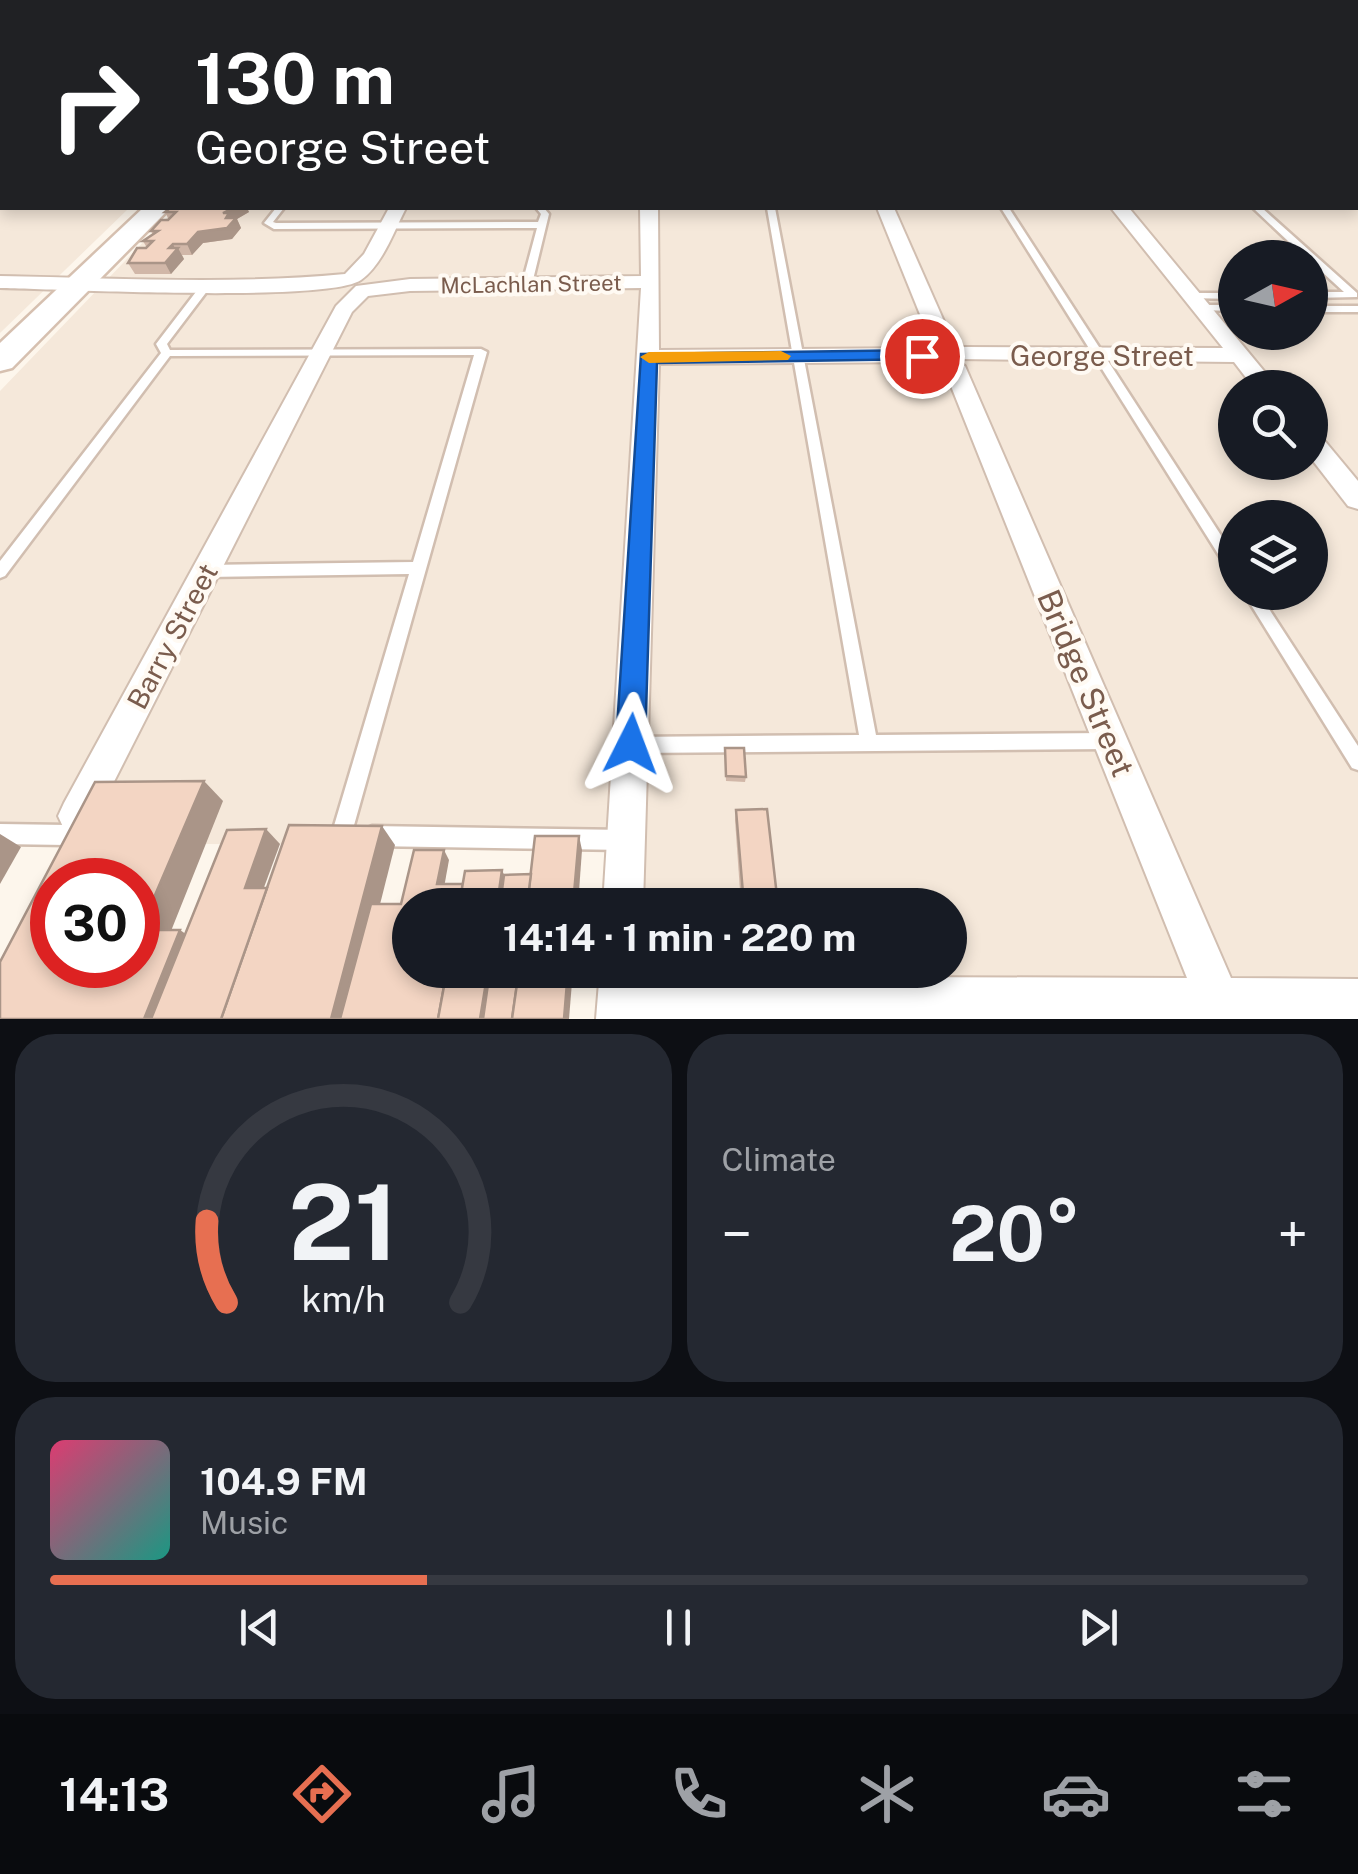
<!DOCTYPE html>
<html lang="en">
<head>
<meta charset="utf-8">
<style>
  :root { --surface:#171b24; --page:#242831; --text:#f1f3f6; --muted:#9ea1a6; --line:#363941; --accent:#e76f51 }
  body { margin:0; font-family:"Public Sans",sans-serif; background:var(--page); color:var(--text); height:100vh; display:flex; flex-direction:column; font-size:38px; white-space:nowrap }
  * { box-sizing:border-box; margin:0 }
  p { font-size:32px; color:var(--muted) }
  .icon { flex:none; width:55px; height:55px; fill:none; stroke:currentColor; stroke-width:2; stroke-linecap:round; stroke-linejoin:round }
  .map { position:relative; height:1019px; overflow:hidden }
  .details { display:flex; flex-direction:column; gap:15px; padding:15px; background:#0d0f14; flex:1 }
  .details>* { flex:none }
  .top-card { position:absolute; left:0px; top:0px; width:1360px; height:210px; box-shadow:0 5px 15px #0003; background:#202124; color:#fff; overflow:hidden }
  .needle { width:65px; rotate:82deg }
  .fabs { position:absolute; left:1218px; top:240px; display:grid; gap:20px }
  .fabs a { display:grid; place-items:center; width:110px; height:110px; border-radius:50%; background:var(--surface); box-shadow:0 5px 15px #0003; font-size:50px }
  .speed { position:absolute; left:30px; top:858px; display:flex; gap:20px; font-size:50px; font-weight:700; text-align:center }
  .speed>* { display:grid; place-content:center; width:130px; height:130px; border-radius:50%; background:var(--surface); box-shadow:0 5px 15px #0003; line-height:1 }
  .speed .limit { border:15px solid #d22; background:#fff; color:#111 }
  .pin { position:absolute; display:grid; place-items:center; width:85px; height:85px; color:#fff; margin:-42px; border:5px solid #fff; border-radius:50%; box-shadow:0 2px 10px #0007 }
  .me { position:absolute; width:110px; margin:-55px; rotate:3deg; stroke-linejoin:round; filter:drop-shadow(0 0 8px #0008) }
  .turn { display:flex; align-items:center; gap:35px; height:210px; padding:0 30px; font-size:45px }
  .turn .icon { width:130px; height:130px; stroke-width:2.5 }
  .turn b { display:block; font-size:70px; line-height:85px }
  .big { font-size:75px; font-weight:700; line-height:1.1 }
  .details .card { flex:1; display:flex; flex-direction:column; justify-content:center; gap:15px; min-width:0; padding:0 35px; border-radius:40px; background:var(--page) }
  .details .dial { align-items:center; gap:0 }
  .dial svg { height:260px; overflow:visible; fill:none; stroke:var(--line); stroke-width:7; stroke-linecap:round; text-anchor:middle }
  .dial text { fill:var(--text); stroke:none }
  .song { display:flex; align-items:center; gap:30px }
  .cover { width:120px; height:120px; border-radius:15px; background:linear-gradient(135deg,hsl(340 70% 55%),hsl(170 70% 35%)) }
  .played { height:10px; border-radius:5px; background:linear-gradient(90deg,var(--accent) 30%,var(--line) 30%) }
  .keys { display:flex; justify-content:space-around; direction:ltr }
  .heat { display:flex; justify-content:space-between; align-items:center; font-size:55px; direction:ltr }
  .details .tiles { flex:1; display:grid; gap:15px; grid-template-columns:1fr 1fr }
  .card:last-child { grid-column:span 2 }
  .trip { position:absolute; left:392px; top:888px; width:575px; height:100px; border-radius:50px; background:var(--surface); box-shadow:0 5px 15px #0003; font-weight:700; line-height:100px; text-align:center }
  .tab-bar { display:flex; height:160px; justify-content:space-around; align-items:center; background:#090b0e; color:var(--muted) }
  .tab-bar .icon { width:70px; height:70px }
  .tab-bar .selected { color:var(--accent) }
  .tab-bar b { font-size:45px; color:var(--text) }
  .map>svg:first-child { display:block }
  .residential { fill:#f5e8da; fill-rule:evenodd }
  .lines { fill:none; stroke-linecap:round; stroke-linejoin:round }
  .stream { stroke:#a5d3da; stroke-width:4 }
  .service-casing { stroke:#d1beb0; stroke-width:5 }
  .minor-casing { stroke:#d1beb0; stroke-width:4 }
  .tertiary-casing { stroke:#d1beb0; stroke-width:5 }
  .secondary-casing { stroke:#d6c0b0; stroke-width:5 }
  .path { stroke:#d9b8a5; stroke-width:2.5; stroke-dasharray:1 4; stroke-linecap:butt }
  .service { fill:#fff; fill-rule:evenodd }
  .minor { fill:#fff; fill-rule:evenodd }
  .tertiary { fill:#fff; fill-rule:evenodd }
  .secondary { fill:#fff; fill-rule:evenodd }
  .wall { fill:#d1b7a8 }
  .shaded-wall { fill:#aa9588 }
  .building { fill:#f3d5c3; stroke:#aa9588; stroke-width:2.5; fill-rule:evenodd }
  .route { fill:#1a73e8; stroke:#114b97; stroke-width:2.5 }
  .slow { fill:#f59e0b }
  .labels { text-anchor:middle; dominant-baseline:central; stroke-width:8; stroke-linejoin:round; paint-order:stroke }
  .far-street-label { font-size:22px; fill:#7a5c4d; stroke:#fffaf3 }
  .street-label { font-size:28px; fill:#7a5c4d; stroke:#fffaf3 }
  .near-street-label { font-size:32px; fill:#7a5c4d; stroke:#fffaf3 }
</style>
</head>
<body>
<div class="map">
<svg width="1358" height="1019" viewBox="0 0 1358 1019">
  <rect width="100%" height="100%" fill="#fdf6ec"/>
  <!-- residential -->
  <g class="residential">
    <path d="M0 140 2 208H129L0 333Z"/>
    <path d="M1358 195V1019H608L609 970H950V905H611V846L0 843V391L176 208H1358ZM1235 258H1310V332H1235ZM1235 388H1310V462H1235ZM1235 518H1310V592H1235Z"/>
  </g>
  <g class="lines">
    <!-- stream -->
    <path class="stream" d="M580 2 615 0"/>
    <defs>
      <g id="service">
        <path d="M852 0H858L860 2H855Z"/>
        <path d="M868 0H874L875 2H870Z"/>
        <path d="M1105 0H1206L1209 2H1103Z"/>
        <path d="M1239 0H1358V4L1237 2Z"/>
        <path d="M276 208H284L273 222 276 223 538 222 541 214 536 208H544L549 214 532 284 527 287 522 284 537 228 274 229 264 223Z"/>
        <path d="M767 208H775L876 735 1109 733 1115 735 1118 741 1115 747 1109 749 631 753 625 751 622 745 625 739 631 737 859 735Z"/>
        <path d="M1001 208H1009L1235 557V575L1230 573Z"/>
        <path d="M1253 208H1262L1357 293V297L1310 298V292H1344L1310 261V258H1306Z"/>
        <path d="M206 283 211 286 167 344 170 350 481 349 487 352 351 836 348 843 341 846 334 843 331 836 409 574 206 577 201 575 199 571 201 567 206 565 413 562 474 355 170 356 5 576 0 578V561L161 353 156 344 202 284Z"/>
        <path d="M1192 293H1235V299L1188 298V294Z"/>
        <path d="M1202 305H1235V311L1198 310 1197 308Z"/>
        <rect x="1310" y="306" width="48" height="6"/>
        <path d="M1243 592H1258L1358 746V770L1352 768Z"/>
        <path d="M0 824 67 825 74 828 77 835 74 842 67 845 0 844Z"/>
        <path d="M372 826 626 830 633 833 636 840 633 847 626 850 372 846 365 843 362 836 365 829Z"/>
      </g>
      <g id="minor">
        <path d="M948 0H960L961 2H950Z"/>
        <path d="M1096 0H1109L1110 2H1098Z"/>
        <path d="M1231 0H1245L1246 2H1233Z"/>
        <path d="M1345 0H1358V4Z"/>
        <rect x="0" y="180" width="2" height="10"/>
        <path d="M389 208H406C394 231 383 264 361 280 328 303 55 289 0 288V276C114 278 230 285 345 274L364 254Z"/>
        <path d="M640 208H658L659 350 926 348 937 355 926 362 659 364 643 905H603L641 288 410 291 368 296 352 312 90 829 77 835 64 829 58 816 64 803 336 306 356 286 410 279 641 276Z"/>
        <path d="M877 208H894L954 344 951 349H935L932 344Z"/>
        <path d="M1111 208H1129L1278 388H1254L1234 362 956 359 953 354 964 347 1223 348Z"/>
        <path d="M954 359 965 366 1231 978 1358 979V1019H596L600 970H642V976L1187 978 943 366Z"/>
        <path d="M1310 432 1319 434 1358 481V509L1348 506 1310 457Z"/>
      </g>
      <path id="tertiary" d="M2 38V48L0 49V39Z"/>
      <path id="secondary" d="M143 208H170L12 368 0 371V343Z"/>
    </defs>
    <!-- service casing -->
    <use href="#service" class="service-casing"/>
    <!-- minor casing -->
    <use href="#minor" class="minor-casing"/>
    <!-- tertiary casing -->
    <use href="#tertiary" class="tertiary-casing"/>
    <!-- secondary casing -->
    <use href="#secondary" class="secondary-casing"/>
    <!-- path -->
    <g class="path">
      <path d="M129 0 153 2"/>
      <path d="M207 0 226 2"/>
      <path d="M178 2 183 0"/>
      <path d="M747 2 775 0"/>
    </g>
    <!-- service -->
    <use href="#service" class="service"/>
    <!-- minor -->
    <use href="#minor" class="minor"/>
    <!-- tertiary -->
    <use href="#tertiary" class="tertiary"/>
    <!-- secondary -->
    <use href="#secondary" class="secondary"/>
  </g>
  <!-- wall -->
  <g class="wall">
    <path d="M376 0H401L399 2H377Z"/>
    <rect x="876" y="0" width="72" height="2"/>
    <path d="M170 208H247L249 212 237 219 241 228 232 239 203 243 192 255H182L184 259 171 274H135L128 263 147 248 143 241 153 235 151 231 169 220 165 212Z"/>
    <path d="M725 753 746 777 745 782 726 781Z"/>
    <path d="M736 810 778 905H741L735 820Z"/>
  </g>
  <!-- shaded-wall -->
  <g class="shaded-wall">
    <path d="M233 208H247L249 212 237 219 241 228 232 239 203 243 192 255 187 244 198 232Z"/>
    <path d="M173 244 176 251 178 248 184 259 171 274 165 263 169 248Z"/>
    <path d="M204 781 223 801 165 946 140 930Z"/>
    <path d="M382 826 395 845 351 1019H331Z"/>
    <path d="M266 829 280 844 259 901 245 888Z"/>
    <path d="M0 834 21 847 0 884Z"/>
    <path d="M579 836 582 850 578 905H573Z"/>
    <path d="M444 850 449 860 443 893 437 884Z"/>
    <path d="M502 870 508 884 505 905H497Z"/>
    <path d="M180 930 203 946 174 1019H144Z"/>
    <path d="M488 970H496L489 1019H480Z"/>
    <path d="M568 970H573L569 1019H564Z"/>
  </g>
  <!-- building -->
  <g class="building">
    <path d="M304 0H329L326 2H301Z"/>
    <path d="M698 0H764L765 2H680Z"/>
    <path d="M877 0H895L900 2H878Z"/>
    <path d="M170 208H233L223 213H229L226 218H236L227 228 198 232 187 244H173L169 248H178L165 263H128L137 248H146L153 241H143L158 231H151L161 220H168L176 212H165Z"/>
    <path d="M725 748H744L746 777 726 776Z"/>
    <path d="M204 781 140 930H180L144 1019H0V962L95 782ZM52 880H138V965H52Z"/>
    <path d="M767 809 778 905H744L736 810Z"/>
    <path d="M289 825 382 826 331 1019H221Z"/>
    <path d="M266 829 245 888H267L221 1019H151L227 830Z"/>
    <path d="M535 836H579L573 905H527Z"/>
    <path d="M414 850H444L437 884H463L459 905H410V970H447L438 1019H340L371 904H401Z"/>
    <path d="M502 870 497 905H459L465 871Z"/>
    <path d="M531 874 527 905H500L504 875Z"/>
    <path d="M447 970H488L480 1019H438Z"/>
    <path d="M490 970H519L512 1019H483Z"/>
    <path d="M519 970H568L564 1019H512Z"/>
  </g>
  <!-- route -->
  <path class="route" d="M922 350 931 356 928 359 657 363 645 744 641 754 631 758 620 754 616 744 641 354Z"/>
  <!-- slow -->
  <path class="slow" d="M781 351 791 356 788 360 649 363 640 357 649 352Z"/>
  <g class="labels">
    <!-- far-street labels -->
    <g class="far-street-label">
      <text transform="translate(531 284) rotate(-1)">McLachlan Street</text>
    </g>
    <!-- street labels -->
    <g class="street-label">
      <text x="1102" y="355">George Street</text>
      <text transform="translate(172 636) rotate(-62)">Barry Street</text>
    </g>
    <!-- near-street labels -->
    <g class="near-street-label">
      <text transform="translate(1086 683) rotate(67)">Bridge Street</text>
    </g>
  </g>
</svg>
<div class="fabs">
<a><svg class="needle" viewBox="-14 -14 28 28"><path d="M0-13l5 13h-10z" fill="#e53935"/><path d="M0 13l5-13h-10z" fill="#9ea1a6"/></svg></a>
<a><svg class="icon" aria-label="search" viewBox="0 0 24 24"><circle cx="10" cy="10" r="6"/><path d="M15 15l6 6"/></svg></a>
<a><svg class="icon" aria-label="layers" viewBox="0 0 24 24"><path d="M12 4l9 5-9 5-9-5zM3 14l9 5 9-5"/></svg></a>
</div>
<div class="speed"><div class="limit">30</div></div>
<div class="pin" style="left:922px;top:356px;background:#d93025"><svg class="icon" aria-label="arrive" viewBox="0 0 24 24"><path d="M6 21V4h12l-3 4 3 4H6"/></svg></div>
<svg class="me" style="left:631px;top:744px" viewBox="-20 -20 40 40"><path d="M0-17L14 15 0 8-14 15z" fill="#1a73e8" stroke="#fff" stroke-width="4"/></svg>
<div class="trip">14:14 · 1 min · 220 m</div>
<div class="top-card">
<div class="turn"><svg class="icon" aria-label="right" viewBox="0 0 24 24"><path d="M7 20v-9h11M14 6l5 5-5 5"/></svg><div><b>130 m</b>George Street</div></div>
</div>
</div>
<section class="details">
<div class="tiles">
<div class="card dial"><svg viewBox="0 0 100 80">
<path d="M14 69A42 42 0 1 1 86 69"/>
<path d="M14 69A42 42 0 0 1 8 44" stroke="#e76f51"/>
<text x="50" y="56" font-size="32" font-weight="700">21</text>
<text x="50" y="72" font-size="11">km/h</text>
</svg></div>
<div class="card"><p>Climate</p>
<div class="heat"><a>−</a><b class="big">20°</b><a>+</a></div>
</div>
<div class="card">
<div class="song"><i class="cover"></i><div><b>104.9 FM</b><p>Music</p></div></div>
<div class="played"></div>
<div class="keys"><svg class="icon" aria-label="previous" viewBox="0 0 24 24"><path d="M18 5L8 12l10 7zM5 5v14"/></svg><svg class="icon" aria-label="pause" viewBox="0 0 24 24"><path d="M8 5v14M16 5v14"/></svg><svg class="icon" aria-label="next" viewBox="0 0 24 24"><path d="M6 5l10 7-10 7zM19 5v14"/></svg></div>
</div>
</div>
</section>
<nav class="tab-bar">
<b>14:13</b>
<svg class="icon selected" aria-label="directions" viewBox="0 0 24 24"><path d="M12 3l9 9-9 9-9-9zM9 14v-3h6M13 9l2 2-2 2"/></svg>
<svg class="icon" aria-label="music" viewBox="0 0 24 24"><path d="M9 18V5l10-2v13"/><circle cx="6" cy="18" r="3"/><circle cx="16" cy="16" r="3"/></svg>
<svg class="icon" aria-label="phone" viewBox="0 0 24 24"><path d="M5 4h4l2 5-3 2q2 4 5 5l2-3 5 2v4C11 20 4 13 5 4z"/></svg>
<svg class="icon" aria-label="climate" viewBox="0 0 24 24"><path d="M12 3v18M4 7l16 10M4 17L20 7"/></svg>
<svg class="icon" aria-label="car" viewBox="0 0 24 24"><path d="M5 17H2v-5l4-1 3-4h7l3 4 3 1v5h-3M9 17h6M6 11h13"/><circle cx="7" cy="17" r="2"/><circle cx="17" cy="17" r="2"/></svg>
<svg class="icon" aria-label="filters" viewBox="0 0 24 24"><path d="M4 7h16M4 17h16"/><circle cx="9" cy="7" r="2"/><circle cx="15" cy="17" r="2"/></svg>
</nav>
</body>
</html>
